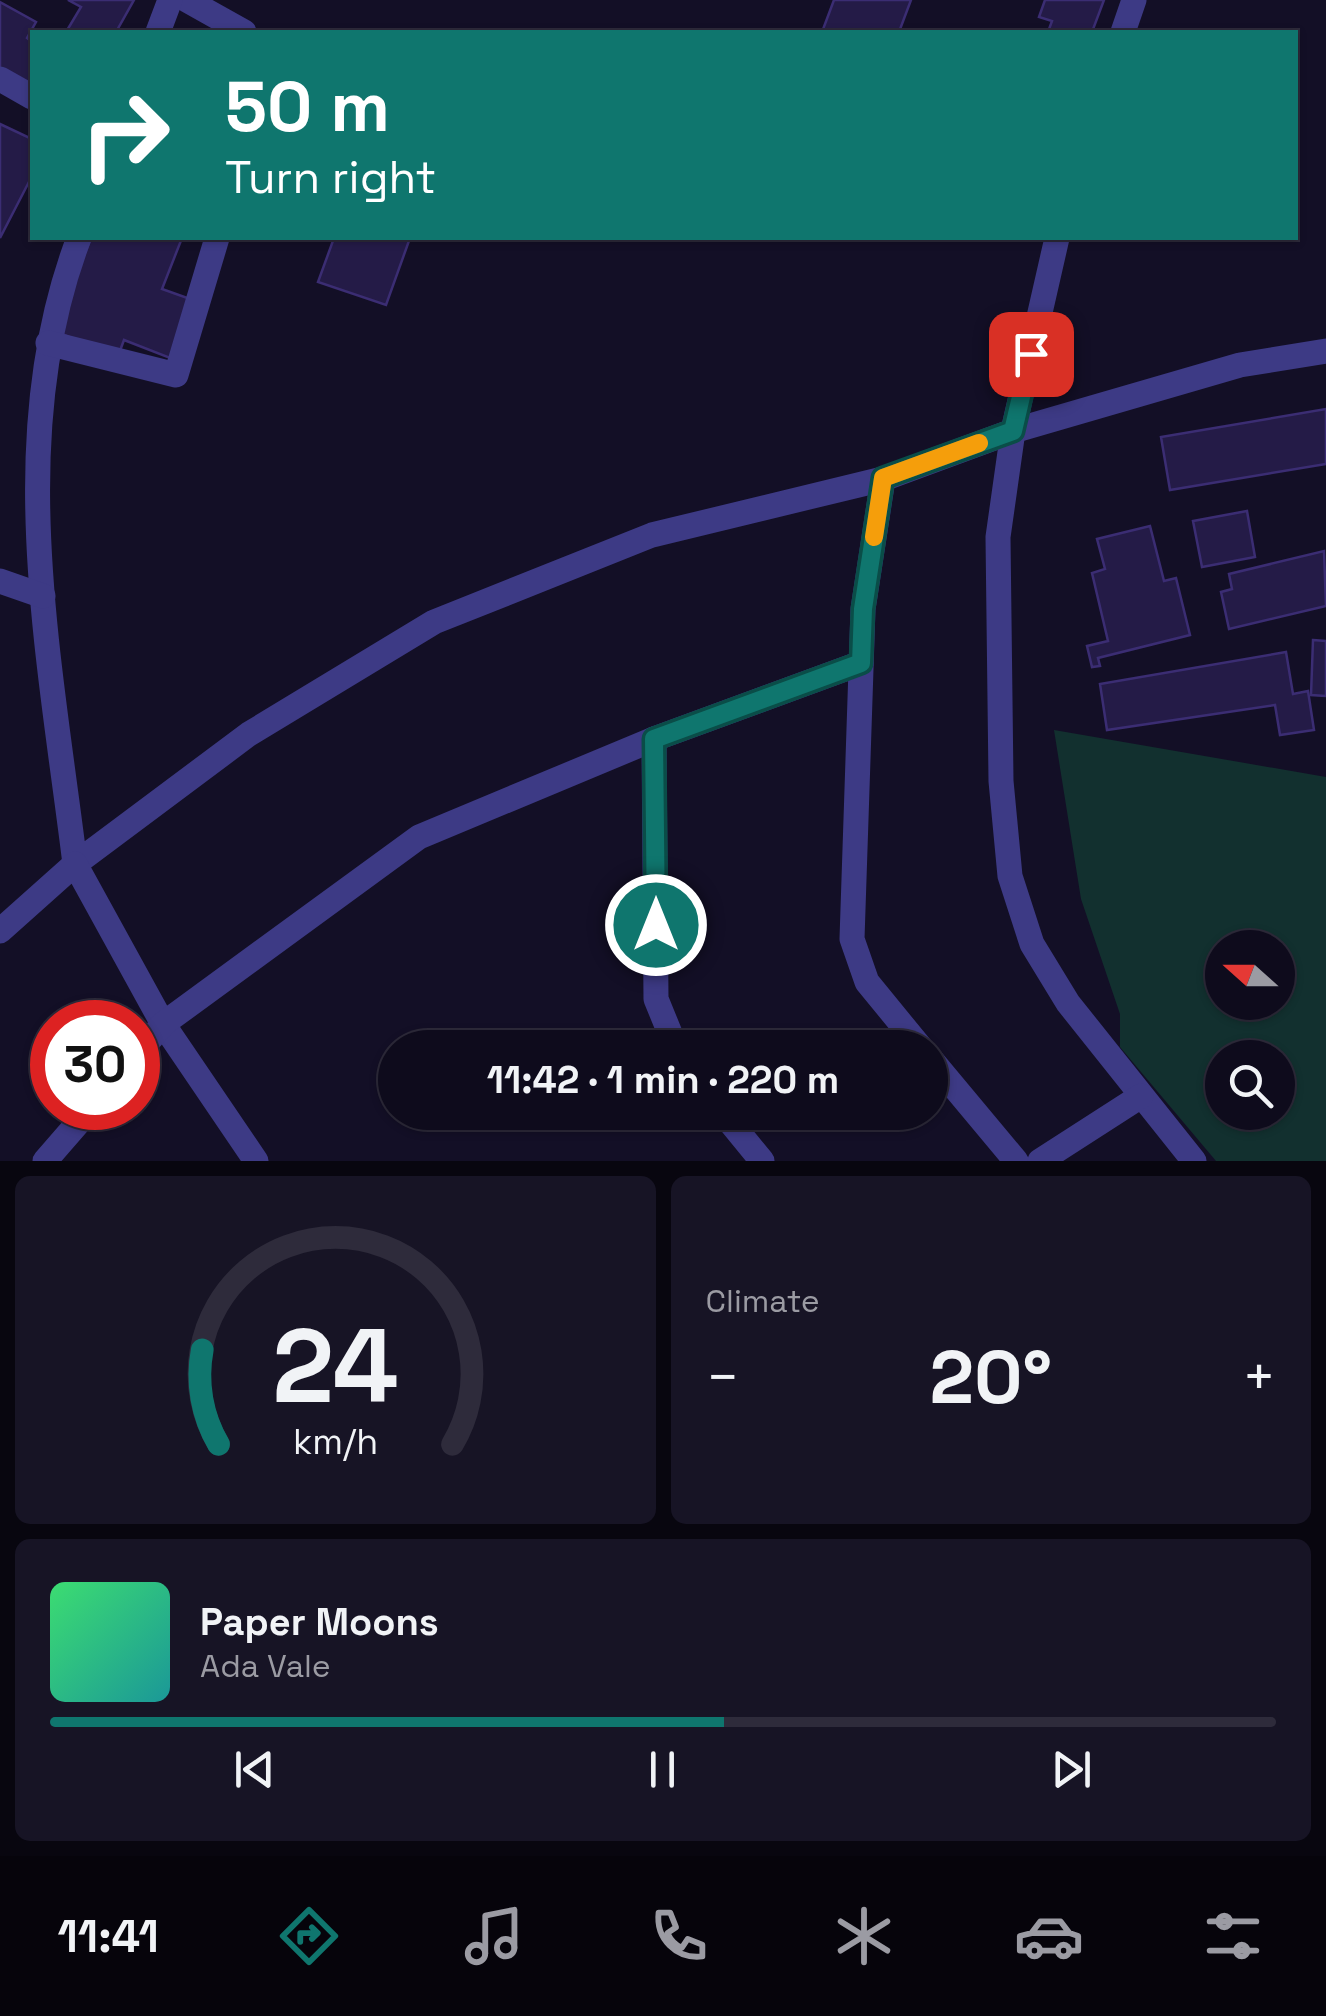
<!DOCTYPE html>
<html lang="en">
<head>
<meta charset="utf-8">
<style>
  :root { --surface:#0e0b1c; --page:#171425; --text:#f1f3f6; --muted:#9b9ba3; --line:#2e2b3b; --accent:#0f766e }
  body { margin:0; font-family:"Space Grotesk",sans-serif; background:var(--page); color:var(--text); height:100vh; display:flex; flex-direction:column; font-size:38px; white-space:nowrap }
  * { box-sizing:border-box; margin:0 }
  p { font-size:32px; color:var(--muted) }
  .icon { flex:none; width:55px; height:55px; fill:none; stroke:currentColor; stroke-width:2; stroke-linecap:round; stroke-linejoin:round }
  .map { position:relative; height:1161px; overflow:hidden }
  .details { display:flex; flex-direction:column; gap:15px; padding:15px; background:#08060f; flex:1 }
  .details>* { flex:none }
  .guide { position:absolute; left:30px; top:30px; width:1268px; height:210px; border-radius:0px; box-shadow:0 2px 8px #0004,0 0 0 2px var(--line); background:#0f766e; color:#fff; overflow:hidden }
  .needle { width:65px; rotate:291deg }
  .tools { position:absolute; left:1205px; top:930px; display:grid; gap:20px }
  .tools a { display:grid; place-items:center; width:90px; height:90px; border-radius:50%; background:var(--surface); box-shadow:0 2px 8px #0004,0 0 0 2px var(--line); font-size:50px }
  .speed { position:absolute; left:30px; top:1000px; display:flex; gap:20px; font-size:50px; font-weight:700; text-align:center }
  .speed>* { display:grid; place-content:center; width:130px; height:130px; border-radius:50%; background:var(--surface); box-shadow:0 2px 8px #0004,0 0 0 2px var(--line); line-height:1 }
  .speed .limit { border:15px solid #d22; background:#fff; color:#111 }
  .pin { position:absolute; display:grid; place-items:center; width:85px; height:85px; color:#fff; margin:-42px; border-radius:20px; box-shadow:0 5px 15px #0006 }
  .me { position:absolute; width:110px; margin:-55px; rotate:0deg; stroke-linejoin:round; filter:drop-shadow(0 0 8px #0008) }
  .turn { display:flex; align-items:center; gap:35px; height:210px; padding:0 30px; font-size:45px }
  .turn .icon { width:130px; height:130px; stroke-width:2.5 }
  .turn b { display:block; font-size:70px; line-height:85px }
  .big { font-size:75px; font-weight:700; line-height:1.1 }
  .details .card { flex:1; display:flex; flex-direction:column; justify-content:center; gap:15px; min-width:0; padding:0 35px; border-radius:15px; background:var(--page) }
  .details .dial { align-items:center; gap:0 }
  .dial svg { height:260px; overflow:visible; fill:none; stroke:var(--line); stroke-width:7; stroke-linecap:round; text-anchor:middle }
  .dial text { fill:var(--text); stroke:none }
  .song { display:flex; align-items:center; gap:30px }
  .cover { width:120px; height:120px; border-radius:15px; background:linear-gradient(135deg,hsl(140 70% 55%),hsl(180 70% 35%)) }
  .played { height:10px; border-radius:5px; background:linear-gradient(90deg,var(--accent) 55%,var(--line) 55%) }
  .keys { display:flex; justify-content:space-around; direction:ltr }
  .heat { display:flex; justify-content:space-between; align-items:center; font-size:55px; direction:ltr }
  .details .tiles { flex:1; display:grid; gap:15px; grid-template-columns:1fr 1fr }
  .card:last-child { grid-column:span 2 }
  .trip { position:absolute; left:378px; top:1030px; width:570px; height:100px; border-radius:50px; background:var(--surface); box-shadow:0 2px 8px #0004,0 0 0 2px var(--line); font-weight:700; line-height:100px; text-align:center }
  .dock { display:flex; height:160px; justify-content:space-around; align-items:center; background:#06040b; color:var(--muted) }
  .dock .icon { width:70px; height:70px }
  .dock .active { color:var(--accent) }
  .dock b { font-size:45px; color:var(--text) }
  .map>svg:first-child { display:block }
  .green { fill:#12302f; fill-rule:evenodd }
  .building { fill:#241b47; stroke:#3b2d73; stroke-width:2.5 }
  .lines { fill:none; stroke-linecap:round; stroke-linejoin:round }
  .street { stroke:#3d3a85; stroke-width:25 }
  .route-casing { stroke:#0a4d48; stroke-width:25 }
  .route { stroke:#0f766e; stroke-width:18 }
  .slow { stroke:#f59e0b; stroke-width:18 }
</style>
</head>
<body>
<div class="map">
<svg width="1326" height="1161" viewBox="0 0 1326 1161">
  <rect width="100%" height="100%" fill="#130f26"/>
  <!-- green -->
  <path class="green" d="M1054 730 1326 777V1161H1216L1120 1047V1014L1081 899ZM1222 948H1278V1002H1222ZM1222 1058H1278V1112H1222Z"/>
  <!-- building -->
  <g class="building">
    <path d="M68 0H134L116 32H66L81 7Z"/>
    <path d="M834 0H911L899 32H822Z"/>
    <path d="M1045 0H1104L1092 32H1048L1052 21 1039 17Z"/>
    <path d="M0 2 36 22 27 38 32 42V92L0 77Z"/>
    <path d="M0 124 32 139V176L0 238Z"/>
    <path d="M91 238H182L162 289 193 300 170 358 124 340 118 356 54 331Z"/>
    <path d="M334 238H410L386 305 318 282Z"/>
    <path d="M1326 409V464L1170 490 1161 437Z"/>
    <path d="M1247 511 1255 557 1202 567 1193 521Z"/>
    <path d="M1150 526 1164 581 1176 578 1190 635 1098 658 1100 666 1092 667 1087 646 1108 641 1092 573 1105 569 1097 539Z"/>
    <path d="M1324 551 1326 606 1229 629 1221 592 1232 589 1229 574Z"/>
    <path d="M1313 640 1326 641V696L1311 695Z"/>
    <path d="M1286 652 1293 694 1308 691 1314 730 1280 735 1275 705 1107 730 1100 684Z"/>
  </g>
  <g class="lines">
    <!-- street -->
    <g class="street">
      <path d="M187 0 244 32"/>
      <path d="M158 32 170 0"/>
      <path d="M1123 32 1134 0"/>
      <path d="M0 79 32 97"/>
      <path d="M79 238C3 436 50 659 75 864L249 734 434 622 652 535 883 479 1013 431 1240 365 1326 351"/>
      <path d="M1057 238 1013 431 998 537 1001 781 1010 876 1032 944 1068 1003 1194 1161"/>
      <path d="M48 343 176 375 217 238"/>
      <path d="M883 479 863 609 852 939 867 982 921 1048"/>
      <path d="M0 581 43 596"/>
      <path d="M654 739 656 999 676 1048"/>
      <path d="M0 931 75 864 163 1024 256 1161"/>
      <path d="M138 1053 163 1024 419 837 654 739 861 663"/>
      <path d="M930 1058 1016 1161"/>
      <path d="M722 1112 762 1161"/>
      <path d="M45 1161 91 1108"/>
      <path d="M1040 1161 1141 1096"/>
    </g>
  </g>
  <g class="lines">
    <defs>
      <path id="route" d="M656 925 654 739 861 663 863 609 883 478 1013 431 1031 354"/>
    </defs>
    <!-- route casing -->
    <use href="#route" class="route-casing"/>
    <!-- route -->
    <use href="#route" class="route"/>
    <!-- slow -->
    <path class="slow" d="M874 537 883 478 979 443"/>
  </g>
</svg>
<div class="tools">
<a><svg class="needle" viewBox="-14 -14 28 28"><path d="M0-13l5 13h-10z" fill="#e53935"/><path d="M0 13l5-13h-10z" fill="#9b9ba3"/></svg></a>
<a><svg class="icon" aria-label="search" viewBox="0 0 24 24"><circle cx="10" cy="10" r="6"/><path d="M15 15l6 6"/></svg></a>
</div>
<div class="speed"><div class="limit">30</div></div>
<div class="pin" style="left:1031px;top:354px;background:#d93025"><svg class="icon" aria-label="arrive" viewBox="0 0 24 24"><path d="M6 21V4h12l-3 4 3 4H6"/></svg></div>
<svg class="me" style="left:656px;top:925px" viewBox="-20 -20 40 40"><circle r="17" fill="#0f766e" stroke="#fff" stroke-width="3"/><path d="M0-11L8 9 0 5-8 9z" fill="#fff"/></svg>
<div class="trip">11:42 · 1 min · 220 m</div>
<div class="guide">
<div class="turn"><svg class="icon" aria-label="right" viewBox="0 0 24 24"><path d="M7 20v-9h11M14 6l5 5-5 5"/></svg><div><b>50 m</b>Turn right</div></div>
</div>
</div>
<section class="details">
<div class="tiles">
<div class="card dial"><svg viewBox="0 0 100 80">
<path d="M14 69A42 42 0 1 1 86 69"/>
<path d="M14 69A42 42 0 0 1 9 40" stroke="#0f766e"/>
<text x="50" y="56" font-size="32" font-weight="700">24</text>
<text x="50" y="72" font-size="11">km/h</text>
</svg></div>
<div class="card"><p>Climate</p>
<div class="heat"><a>−</a><b class="big">20°</b><a>+</a></div>
</div>
<div class="card">
<div class="song"><i class="cover"></i><div><b>Paper Moons</b><p>Ada Vale</p></div></div>
<div class="played"></div>
<div class="keys"><svg class="icon" aria-label="previous" viewBox="0 0 24 24"><path d="M18 5L8 12l10 7zM5 5v14"/></svg><svg class="icon" aria-label="pause" viewBox="0 0 24 24"><path d="M8 5v14M16 5v14"/></svg><svg class="icon" aria-label="next" viewBox="0 0 24 24"><path d="M6 5l10 7-10 7zM19 5v14"/></svg></div>
</div>
</div>
</section>
<nav class="dock">
<b>11:41</b>
<svg class="icon active" aria-label="directions" viewBox="0 0 24 24"><path d="M12 3l9 9-9 9-9-9zM9 14v-3h6M13 9l2 2-2 2"/></svg>
<svg class="icon" aria-label="music" viewBox="0 0 24 24"><path d="M9 18V5l10-2v13"/><circle cx="6" cy="18" r="3"/><circle cx="16" cy="16" r="3"/></svg>
<svg class="icon" aria-label="phone" viewBox="0 0 24 24"><path d="M5 4h4l2 5-3 2q2 4 5 5l2-3 5 2v4C11 20 4 13 5 4z"/></svg>
<svg class="icon" aria-label="climate" viewBox="0 0 24 24"><path d="M12 3v18M4 7l16 10M4 17L20 7"/></svg>
<svg class="icon" aria-label="car" viewBox="0 0 24 24"><path d="M5 17H2v-5l4-1 3-4h7l3 4 3 1v5h-3M9 17h6M6 11h13"/><circle cx="7" cy="17" r="2"/><circle cx="17" cy="17" r="2"/></svg>
<svg class="icon" aria-label="filters" viewBox="0 0 24 24"><path d="M4 7h16M4 17h16"/><circle cx="9" cy="7" r="2"/><circle cx="15" cy="17" r="2"/></svg>
</nav>
</body>
</html>
